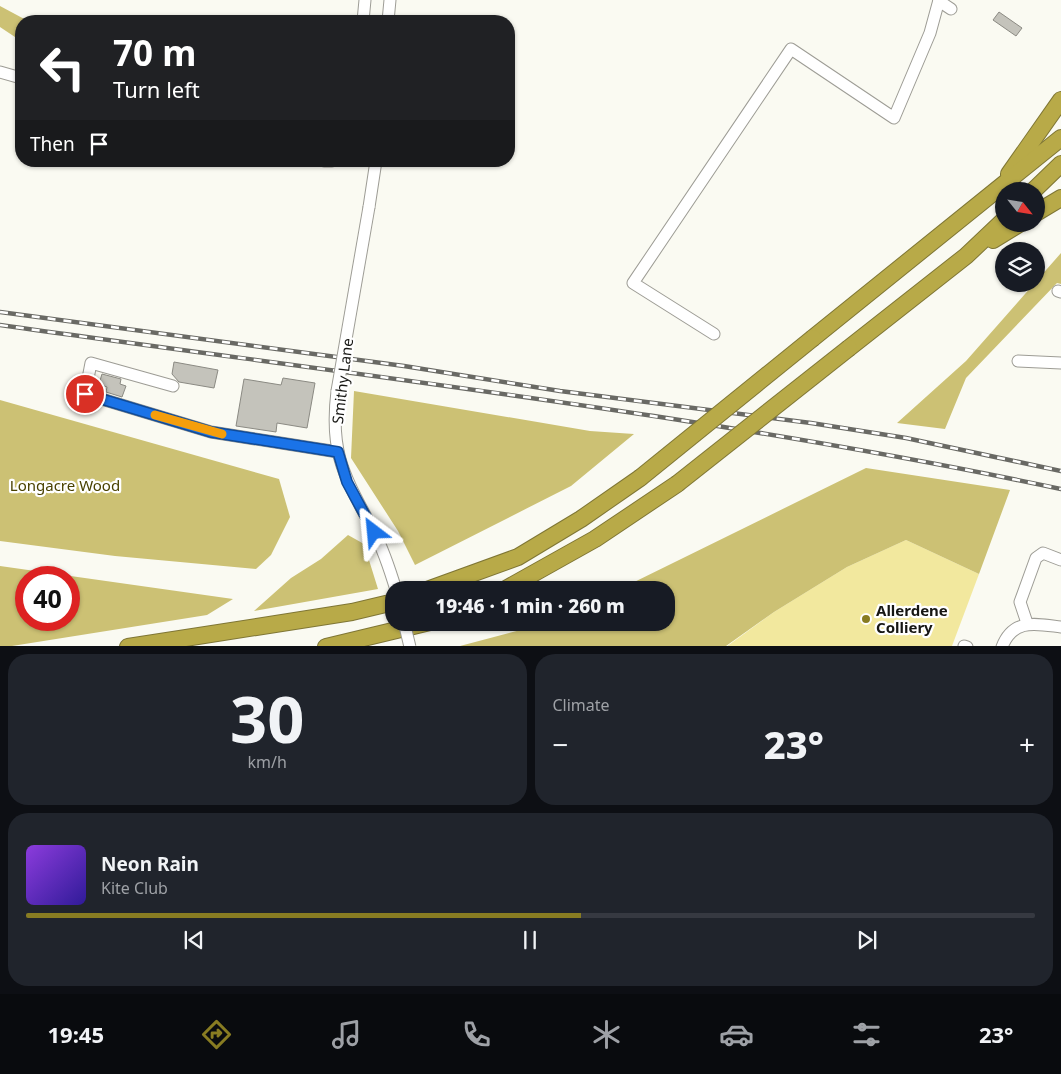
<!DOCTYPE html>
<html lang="en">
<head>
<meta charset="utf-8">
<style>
  :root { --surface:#171b24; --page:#20242c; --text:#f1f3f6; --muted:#9ea1a6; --line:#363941; --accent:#887c22 }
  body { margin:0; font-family:"Noto Sans",sans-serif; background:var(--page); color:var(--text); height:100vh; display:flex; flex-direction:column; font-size:19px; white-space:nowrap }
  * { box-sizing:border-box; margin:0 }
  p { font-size:16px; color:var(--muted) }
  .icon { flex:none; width:28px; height:28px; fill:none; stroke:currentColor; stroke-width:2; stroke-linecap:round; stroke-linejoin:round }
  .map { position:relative; height:646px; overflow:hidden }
  .panel { display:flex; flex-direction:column; gap:8px; padding:8px; background:#0d0f14; flex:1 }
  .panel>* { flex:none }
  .banner { position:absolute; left:15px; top:15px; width:500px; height:152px; border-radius:20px; box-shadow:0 1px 4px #0004; background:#202124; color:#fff; overflow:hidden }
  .needle { width:32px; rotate:120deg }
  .fabs { position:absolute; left:995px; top:182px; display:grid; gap:10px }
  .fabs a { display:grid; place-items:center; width:50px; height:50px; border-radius:50%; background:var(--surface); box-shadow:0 1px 4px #0004; font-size:25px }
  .speed { position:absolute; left:15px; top:566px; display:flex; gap:10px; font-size:25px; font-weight:700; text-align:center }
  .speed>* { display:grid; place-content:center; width:65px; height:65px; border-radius:50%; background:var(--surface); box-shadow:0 1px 4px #0004; line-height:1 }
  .speed .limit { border:8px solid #d22; background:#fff; color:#111 }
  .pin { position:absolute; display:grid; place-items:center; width:42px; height:42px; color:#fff; margin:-21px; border:2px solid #fff; border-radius:50%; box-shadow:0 1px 5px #0007 }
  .me { position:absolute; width:55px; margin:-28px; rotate:331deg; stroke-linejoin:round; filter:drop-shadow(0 0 4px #0008) }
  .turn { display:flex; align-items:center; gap:18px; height:105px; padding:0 15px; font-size:22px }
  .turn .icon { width:65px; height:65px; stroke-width:2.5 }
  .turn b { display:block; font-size:35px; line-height:42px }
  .then { display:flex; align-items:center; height:48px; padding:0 15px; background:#0003; gap:10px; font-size:19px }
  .big { font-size:38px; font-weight:800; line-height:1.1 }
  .panel .tile { flex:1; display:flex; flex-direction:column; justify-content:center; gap:8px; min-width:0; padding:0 18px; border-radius:20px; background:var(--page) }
  .panel .dial { align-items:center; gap:0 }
  .dial b { font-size:65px; line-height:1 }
  .song { display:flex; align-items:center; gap:15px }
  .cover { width:60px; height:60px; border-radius:8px; background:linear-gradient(135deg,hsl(270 70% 55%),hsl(250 70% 35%)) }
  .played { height:5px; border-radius:2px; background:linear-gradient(90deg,var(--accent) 55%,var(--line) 55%) }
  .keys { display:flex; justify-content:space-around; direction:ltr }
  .heat { display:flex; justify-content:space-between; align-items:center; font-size:28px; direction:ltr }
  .panel .tiles { flex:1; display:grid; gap:8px; grid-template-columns:1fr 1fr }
  .tile:last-child { grid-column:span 2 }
  .trip { position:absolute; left:385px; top:581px; width:290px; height:50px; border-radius:20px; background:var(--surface); box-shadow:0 1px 4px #0004; font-weight:800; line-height:50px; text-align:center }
  .tabs { display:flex; height:80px; justify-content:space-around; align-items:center; background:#090b0e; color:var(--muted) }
  .tabs .icon { width:35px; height:35px }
  .tabs .on { color:var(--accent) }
  .tabs b { font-size:22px; color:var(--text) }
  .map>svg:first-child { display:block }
  .green { fill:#f2e89e }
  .forest { fill:#ccc174; fill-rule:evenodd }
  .building { fill:#c4c3bb; stroke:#8b8a83 }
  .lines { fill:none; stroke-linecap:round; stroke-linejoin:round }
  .minor-casing { stroke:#9d9c95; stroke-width:13 }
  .highway-casing { stroke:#7f7635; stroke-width:18 }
  .minor { stroke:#fff; stroke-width:11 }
  .highway { stroke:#b8aa48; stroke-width:16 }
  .rail-casing { stroke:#696964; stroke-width:4.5 }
  .rail { stroke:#fff; stroke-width:2.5; stroke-dasharray:8; stroke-linecap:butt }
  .minor-bridge-casing { stroke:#9d9c95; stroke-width:13; stroke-linecap:butt }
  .highway-bridge-casing { stroke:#7f7635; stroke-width:18; stroke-linecap:butt }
  .minor-bridge { stroke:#fff; stroke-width:11 }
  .highway-bridge { stroke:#b8aa48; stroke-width:16 }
  .route-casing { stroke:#114b97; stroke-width:12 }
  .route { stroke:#1a73e8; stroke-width:9 }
  .slow { stroke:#f59e0b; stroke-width:9 }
  .poi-dot { fill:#887c22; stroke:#fff; stroke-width:2 }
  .labels { text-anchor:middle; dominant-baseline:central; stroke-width:4.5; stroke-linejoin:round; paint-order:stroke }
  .street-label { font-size:15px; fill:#161613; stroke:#fff }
  .park-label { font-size:15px; fill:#494101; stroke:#fff }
  .poi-label { font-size:15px; font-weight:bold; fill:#161613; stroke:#fff; text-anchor:start }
</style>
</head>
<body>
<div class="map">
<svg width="1061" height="647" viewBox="0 0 1061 647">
  <rect width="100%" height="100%" fill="#fafaf2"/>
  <!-- green -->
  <path class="green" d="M906 540 979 574 952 646 726 647 774 612 847 567Z"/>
  <!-- forest -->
  <g class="forest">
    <path d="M0 6 28 21H21V41L0 27Z"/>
    <path d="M1061 253V284L1057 283 966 378 945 429 897 423 966 361Z"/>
    <path d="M354 391 590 431 634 434 571 486 415 565 398 531 351 458Z"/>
    <path d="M0 400 279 479 290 517 271 555 256 569 115 556 0 541Z"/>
    <path d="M866 468 1010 490 979 574 906 540 847 567 774 612 726 646H460L547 623 666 622V590H618Z"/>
    <path d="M348 535 364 544 378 589 254 611 291 578 321 559Z"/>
    <path d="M0 566 233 599 207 615 12 646H0ZM26 578H69V620H26Z"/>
  </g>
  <!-- building -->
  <g class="building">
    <path d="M999 12 1022 28 1016 36 993 20Z"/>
    <path d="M174 362 218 370 214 388 179 382 172 374Z"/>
    <path d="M102 374 121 379 120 384 126 386 122 397 106 392 107 387 99 384Z"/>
    <path d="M283 378 315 383 307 428 277 423 276 432 236 426 244 379 281 385Z"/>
  </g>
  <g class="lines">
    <defs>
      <g id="minor">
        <path d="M939 1 951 9"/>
        <path d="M363 21 365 0"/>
        <path d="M388 21 390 0"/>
        <path d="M0 72 21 78"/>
        <path d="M324 161H332"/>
        <path d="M369 207 376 161"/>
        <path d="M1058 291 1061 292"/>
        <path d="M714 334 633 283 791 49 894 118 930 33 939 0"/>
        <path d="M1018 361 1061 363"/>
        <path d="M173 386 91 363 85 394 211 432 338 452"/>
        <path d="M337 391C329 456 346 478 374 532 384 551 390 570 396 590"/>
        <path d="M1027 623 1020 602 1036 558 1043 553 1061 560"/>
        <path d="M964 646 967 647"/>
        <path d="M1002 647C1013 618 1036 624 1061 627"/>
      </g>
      <g id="highway">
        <path d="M1009 174 1061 100"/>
        <path d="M1033 191 1061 164"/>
        <path d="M1036 213 1061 198"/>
        <path d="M993 240 1019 224"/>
        <path d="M813 338 1061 138"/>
        <path d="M849 348 966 256 1004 220"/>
        <path d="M427 590 518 557 581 519 640 478"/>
        <path d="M504 590 595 539 677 484"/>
        <path d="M128 647 352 612 394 602"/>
        <path d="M326 647 430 622"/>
      </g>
    </defs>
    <!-- minor casing -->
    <use href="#minor" class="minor-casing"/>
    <!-- highway casing -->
    <use href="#highway" class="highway-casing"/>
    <!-- minor -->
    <use href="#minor" class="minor"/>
    <!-- highway -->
    <use href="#highway" class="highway"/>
    <defs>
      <g id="rail">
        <path d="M0 312 404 366 560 391 811 423 906 438 1061 471"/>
        <path d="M0 325C354 375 711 415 1061 489"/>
      </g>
    </defs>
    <!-- rail casing -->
    <use href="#rail" class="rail-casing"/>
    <!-- rail -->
    <use href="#rail" class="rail"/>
    <defs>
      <g id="minor-bridge">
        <path d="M337 391 369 207"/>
        <path d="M404 622 410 647"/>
      </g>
      <g id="highway-bridge">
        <path d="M640 478 813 338"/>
        <path d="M677 484 849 348"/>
      </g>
    </defs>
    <!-- minor-bridge casing -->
    <use href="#minor-bridge" class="minor-bridge-casing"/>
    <!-- highway-bridge casing -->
    <use href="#highway-bridge" class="highway-bridge-casing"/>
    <!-- minor-bridge -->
    <use href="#minor-bridge" class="minor-bridge"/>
    <!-- highway-bridge -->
    <use href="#highway-bridge" class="highway-bridge"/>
  </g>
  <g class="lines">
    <defs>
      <path id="route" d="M85 394 211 432 338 452 347 482 374 532"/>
    </defs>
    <!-- route casing -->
    <use href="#route" class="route-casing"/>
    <!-- route -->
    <use href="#route" class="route"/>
    <!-- slow -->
    <path class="slow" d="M155 415 222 434"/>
  </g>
  <!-- markers -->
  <circle class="poi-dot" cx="866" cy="619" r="5"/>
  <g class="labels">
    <!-- street labels -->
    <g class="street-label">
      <text transform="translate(342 381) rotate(-83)">Smithy Lane</text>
    </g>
    <!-- park labels -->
    <g class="park-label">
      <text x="65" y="485">Longacre Wood</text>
    </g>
    <!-- poi labels -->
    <g class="poi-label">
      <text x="876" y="610">Allerdene<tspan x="876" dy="17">Colliery</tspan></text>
    </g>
  </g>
</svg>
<div class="fabs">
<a><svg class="needle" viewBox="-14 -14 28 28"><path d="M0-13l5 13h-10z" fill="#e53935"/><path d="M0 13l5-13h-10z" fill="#9ea1a6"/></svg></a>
<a><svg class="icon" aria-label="layers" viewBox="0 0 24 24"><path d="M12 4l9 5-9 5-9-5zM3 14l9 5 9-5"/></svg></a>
</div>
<div class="speed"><div class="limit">40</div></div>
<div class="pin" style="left:85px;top:394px;background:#d93025"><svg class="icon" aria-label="arrive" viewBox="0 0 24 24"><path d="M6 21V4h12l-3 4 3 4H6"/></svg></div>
<svg class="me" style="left:374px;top:532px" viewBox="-20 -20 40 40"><path d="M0-17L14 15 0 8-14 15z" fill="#1a73e8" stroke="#fff" stroke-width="4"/></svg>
<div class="trip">19:46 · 1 min · 260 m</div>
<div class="banner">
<div class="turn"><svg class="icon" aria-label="left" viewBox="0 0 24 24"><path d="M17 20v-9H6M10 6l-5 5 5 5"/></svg><div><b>70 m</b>Turn left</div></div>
<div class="then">Then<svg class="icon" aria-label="arrive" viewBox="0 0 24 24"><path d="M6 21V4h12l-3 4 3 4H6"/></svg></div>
</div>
</div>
<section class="panel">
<div class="tiles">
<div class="tile dial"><b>30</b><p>km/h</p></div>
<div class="tile"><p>Climate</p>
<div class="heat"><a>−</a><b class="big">23°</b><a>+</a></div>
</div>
<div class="tile">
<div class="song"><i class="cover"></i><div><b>Neon Rain</b><p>Kite Club</p></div></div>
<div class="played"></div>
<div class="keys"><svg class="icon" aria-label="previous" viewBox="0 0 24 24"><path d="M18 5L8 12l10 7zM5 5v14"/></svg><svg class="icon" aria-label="pause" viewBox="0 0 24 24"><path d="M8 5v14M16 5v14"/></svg><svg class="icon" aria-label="next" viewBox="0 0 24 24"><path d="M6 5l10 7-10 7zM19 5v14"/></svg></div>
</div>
</div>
</section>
<nav class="tabs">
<b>19:45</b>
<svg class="icon on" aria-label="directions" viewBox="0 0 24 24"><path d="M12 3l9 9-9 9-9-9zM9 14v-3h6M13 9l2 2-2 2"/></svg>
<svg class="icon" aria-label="music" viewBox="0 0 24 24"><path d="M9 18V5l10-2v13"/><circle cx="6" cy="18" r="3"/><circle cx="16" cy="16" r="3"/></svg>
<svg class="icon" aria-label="phone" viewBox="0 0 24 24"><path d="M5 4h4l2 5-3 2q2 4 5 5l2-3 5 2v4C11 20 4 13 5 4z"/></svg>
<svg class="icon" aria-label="climate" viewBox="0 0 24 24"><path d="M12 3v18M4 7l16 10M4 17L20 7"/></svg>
<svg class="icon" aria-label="car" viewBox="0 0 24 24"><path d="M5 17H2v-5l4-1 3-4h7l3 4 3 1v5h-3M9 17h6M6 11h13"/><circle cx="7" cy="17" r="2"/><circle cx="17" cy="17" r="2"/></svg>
<svg class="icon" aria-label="filters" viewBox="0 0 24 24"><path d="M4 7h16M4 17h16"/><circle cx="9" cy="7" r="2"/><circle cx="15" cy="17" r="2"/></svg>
<b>23°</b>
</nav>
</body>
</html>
